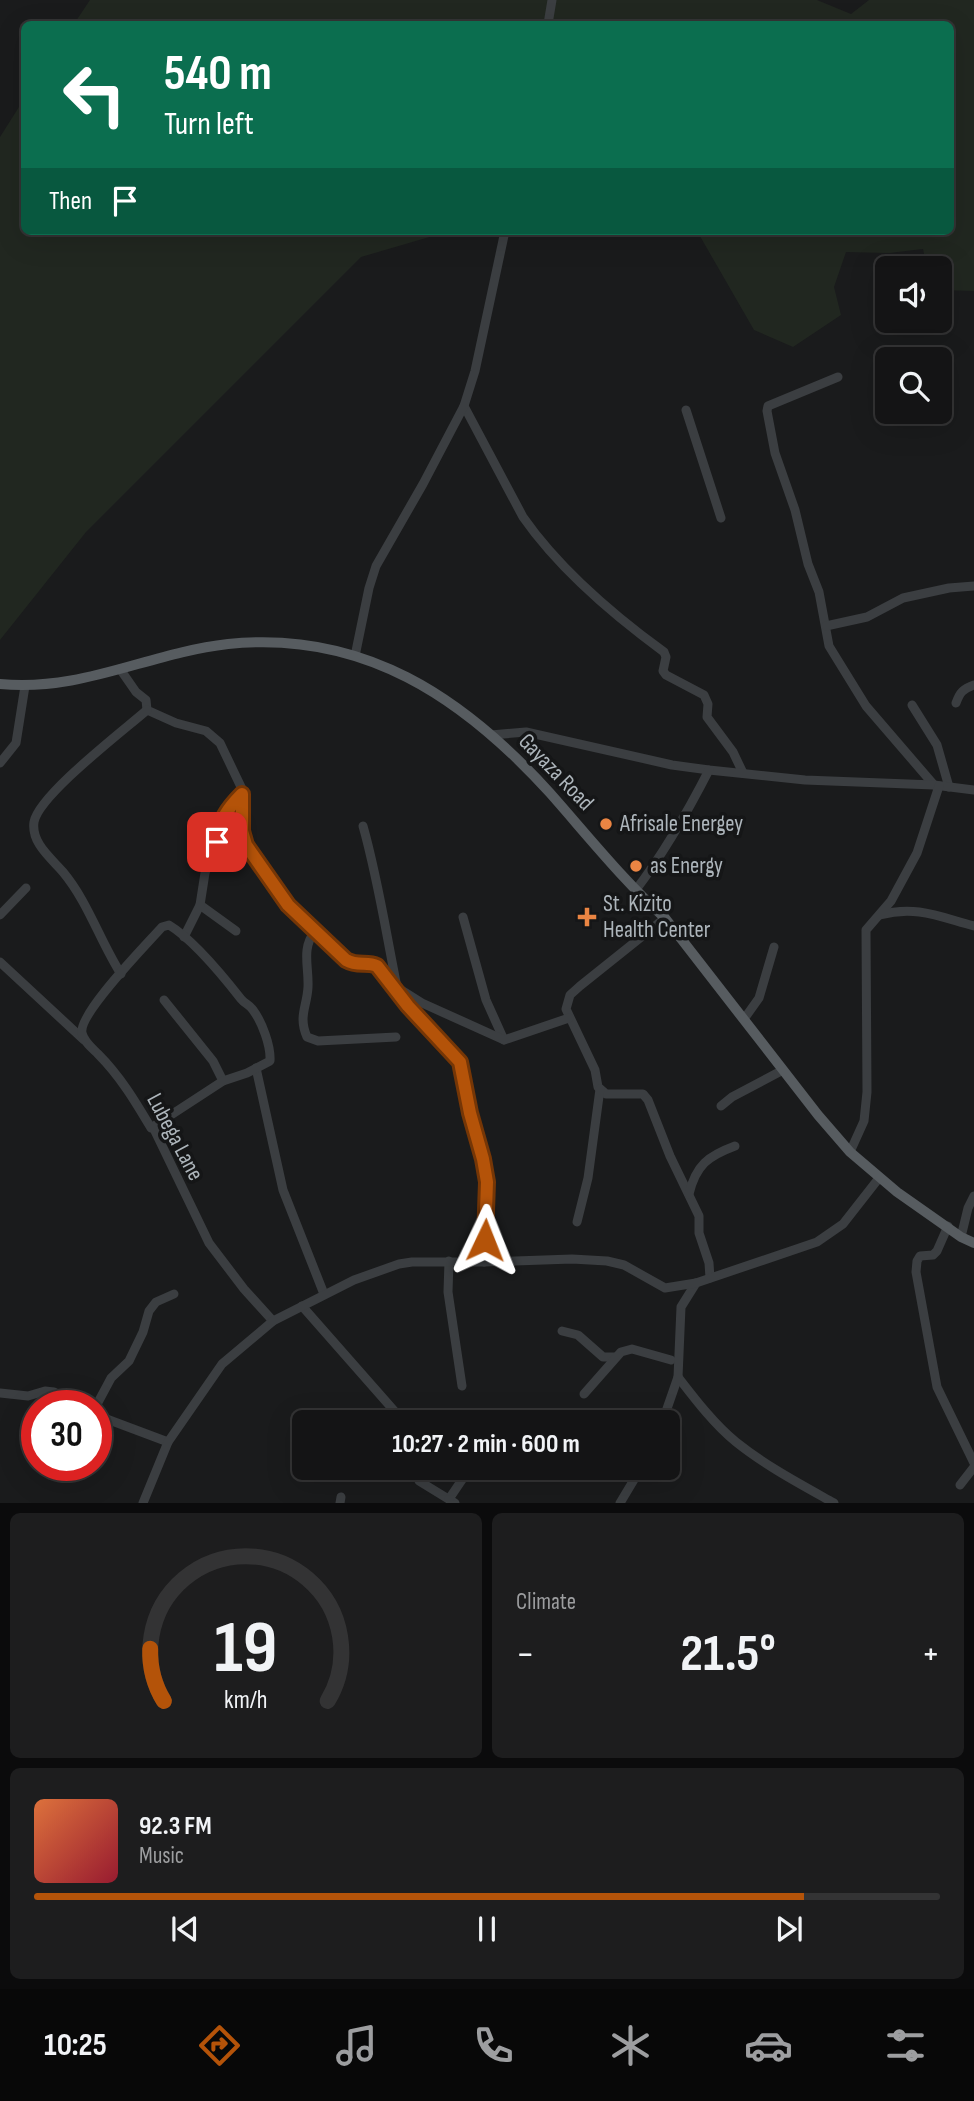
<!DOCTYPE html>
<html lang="en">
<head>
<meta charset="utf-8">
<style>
  :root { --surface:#141415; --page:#1d1d1e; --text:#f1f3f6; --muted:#9d9ea0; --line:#333334; --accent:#b45309 }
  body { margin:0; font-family:"Sofia Sans Condensed",sans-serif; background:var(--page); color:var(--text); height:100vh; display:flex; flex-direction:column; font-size:26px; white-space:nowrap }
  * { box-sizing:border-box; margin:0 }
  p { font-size:23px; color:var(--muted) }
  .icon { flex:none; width:38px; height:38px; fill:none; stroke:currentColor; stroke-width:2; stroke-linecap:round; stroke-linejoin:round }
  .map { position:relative; height:1503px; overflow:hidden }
  .panel { display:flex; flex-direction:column; gap:10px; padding:10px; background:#0b0b0c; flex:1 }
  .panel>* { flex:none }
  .banner { position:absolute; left:21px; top:21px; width:933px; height:214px; border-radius:10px; box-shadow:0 7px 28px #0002,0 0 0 2px var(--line); background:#0b6e4f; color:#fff; overflow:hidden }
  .fabs { position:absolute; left:875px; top:256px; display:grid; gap:14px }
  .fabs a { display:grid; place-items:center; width:77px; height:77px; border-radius:10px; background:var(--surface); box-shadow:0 7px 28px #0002,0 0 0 2px var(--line); font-size:35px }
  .speed { position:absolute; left:21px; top:1390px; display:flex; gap:14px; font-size:35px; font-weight:700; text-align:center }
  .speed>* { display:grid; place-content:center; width:91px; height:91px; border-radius:50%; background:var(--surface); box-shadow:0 7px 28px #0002,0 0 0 2px var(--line); line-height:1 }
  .speed .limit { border:10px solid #d22; background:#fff; color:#111 }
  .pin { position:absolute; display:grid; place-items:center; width:60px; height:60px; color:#fff; margin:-30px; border-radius:14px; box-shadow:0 4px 10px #0006 }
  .me { position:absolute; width:77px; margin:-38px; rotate:2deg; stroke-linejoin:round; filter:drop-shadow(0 0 5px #0008) }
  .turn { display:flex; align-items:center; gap:24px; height:147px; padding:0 28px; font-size:32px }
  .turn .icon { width:91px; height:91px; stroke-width:2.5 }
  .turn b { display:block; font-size:49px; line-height:60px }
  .then { display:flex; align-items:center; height:66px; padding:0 28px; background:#0003; gap:14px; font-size:26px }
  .big { font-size:52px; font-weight:700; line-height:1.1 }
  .panel .card { flex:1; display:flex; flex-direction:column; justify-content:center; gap:10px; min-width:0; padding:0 24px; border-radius:10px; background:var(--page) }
  .panel .dial { align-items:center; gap:0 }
  .dial svg { height:182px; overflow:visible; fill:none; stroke:var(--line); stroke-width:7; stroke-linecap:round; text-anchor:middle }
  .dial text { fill:var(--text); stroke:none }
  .song { display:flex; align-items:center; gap:21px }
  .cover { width:84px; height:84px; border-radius:10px; background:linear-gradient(135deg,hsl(20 70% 55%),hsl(350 70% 35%)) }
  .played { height:7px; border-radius:4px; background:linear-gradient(90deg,var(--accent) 85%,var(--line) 85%) }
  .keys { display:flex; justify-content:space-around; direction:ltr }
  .heat { display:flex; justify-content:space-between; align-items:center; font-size:38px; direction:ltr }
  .panel .tiles { flex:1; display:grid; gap:10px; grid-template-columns:1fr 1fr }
  .card:last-child { grid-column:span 2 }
  .trip { position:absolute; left:292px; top:1410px; width:388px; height:70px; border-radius:10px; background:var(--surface); box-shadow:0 7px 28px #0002,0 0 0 2px var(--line); font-weight:700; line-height:70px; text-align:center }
  .dock { display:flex; height:112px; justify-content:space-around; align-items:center; background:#080808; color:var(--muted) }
  .dock .icon { width:49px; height:49px }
  .dock .on { color:var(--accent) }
  .dock b { font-size:32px; color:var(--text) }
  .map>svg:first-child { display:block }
  .green { fill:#212720 }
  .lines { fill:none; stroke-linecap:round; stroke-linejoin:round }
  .minor { stroke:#3b3e41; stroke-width:9 }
  .major { stroke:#575c60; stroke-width:10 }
  .route-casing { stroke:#753606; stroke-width:18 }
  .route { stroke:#b45309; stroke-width:12 }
  .poi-dot { fill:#eb8543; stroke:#151617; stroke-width:2.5 }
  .labels { text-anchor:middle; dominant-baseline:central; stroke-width:7; stroke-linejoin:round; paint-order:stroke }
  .street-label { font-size:23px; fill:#adb5bb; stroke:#151617 }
  .poi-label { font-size:23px; fill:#adb5bb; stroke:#151617; text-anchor:start }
</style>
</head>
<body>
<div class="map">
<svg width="974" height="1503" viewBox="0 0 974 1503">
  <rect width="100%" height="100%" fill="#1a1b1c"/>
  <!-- green -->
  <g class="green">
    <path d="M90 0H817L851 14 869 0H974V291L940 290V268H927L923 249 889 253 846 252 834 287 841 315 793 347 754 330 697 231H950V24H74Z"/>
    <path d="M24 99V231H450L361 257 86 532 0 640V137Z"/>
  </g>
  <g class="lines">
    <!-- minor -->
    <g class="minor">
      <path d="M548 24 552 0"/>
      <path d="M838 377 768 406 767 411 775 453 795 510 808 564 819 592 829 646 866 706 934 785"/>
      <path d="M464 406 523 517C560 570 612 614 664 652L666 657 663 671 666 675 704 695 708 704 707 717 733 752 743 773"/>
      <path d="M686 410 721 518"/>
      <path d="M826 626 867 617 903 598 949 588 974 586"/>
      <path d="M355 656 369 588 376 566 423 484 464 406 475 371 505 231"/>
      <path d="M120 669 136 692 146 700 147 710 176 723 206 731 220 743 242 789V831L246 845 288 905 346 960C358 967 367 961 377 966L408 1006 460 1062 470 1113 483 1159 487 1182 484 1262"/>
      <path d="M956 703C960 692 963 689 974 685"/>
      <path d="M912 705 937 745 949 787"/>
      <path d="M491 735 526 732 672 765 709 770 805 780 934 785 974 790"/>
      <path d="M0 763 16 743 25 686"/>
      <path d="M363 826C378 879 386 933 397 987"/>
      <path d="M635 891C664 853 687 813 709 770"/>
      <path d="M200 905 236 931"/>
      <path d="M0 915 26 888"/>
      <path d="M880 915C916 905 940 917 974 926"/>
      <path d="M463 917 486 1000 504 1040"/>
      <path d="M665 918 580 986 570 995 566 1009 595 1070 598 1087 606 1094H643L648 1100 670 1156 699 1216V1233L709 1263 710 1278"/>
      <path d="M315 931C301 949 309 966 308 987 307 1007 298 1016 307 1037L318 1041 396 1037"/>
      <path d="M184 937 200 905 205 873 217 842 219 827 224 814 242 794"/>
      <path d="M0 962 84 1040"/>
      <path d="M121 974C100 941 88 902 63 872 51 858 31 843 34 822 39 795 123 731 147 710"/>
      <path d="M395 986 422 1003 504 1040 569 1018"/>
      <path d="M164 1000 213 1061 223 1081"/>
      <path d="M744 1019 759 998 774 947"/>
      <path d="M256 1068 283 1190 324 1294"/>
      <path d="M721 1106 732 1097 783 1070"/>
      <path d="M151 1128 223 1081 247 1073 270 1061C271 1046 262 1022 253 1010 250 1005 245 1004 241 999 223 976 194 940 169 925L162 927C147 944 78 1014 82 1033 84 1042 92 1048 98 1054 120 1076 135 1101 151 1128L154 1129 209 1243 244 1289 273 1321"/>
      <path d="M850 1152 864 1121 867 1092 866 930 891 901 917 853 939 786"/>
      <path d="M689 1194C696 1165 708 1156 735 1146"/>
      <path d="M577 1222 588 1178 600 1089"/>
      <path d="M948 1226 937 1251 933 1255 920 1256 917 1261 916 1272 937 1387 974 1463"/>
      <path d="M961 1237 968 1208 974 1196"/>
      <path d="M449 1261 448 1292 462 1386"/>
      <path d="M302 1306 397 1414"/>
      <path d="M562 1331 578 1335 603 1357H616"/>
      <path d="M678 1377C695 1399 714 1424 736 1442 766 1466 800 1484 834 1503"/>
      <path d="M0 1393 28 1396 45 1391 54 1392 80 1405"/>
      <path d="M584 1394 621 1352 632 1349 671 1360"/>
      <path d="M96 1406 111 1378 129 1361 143 1332 149 1311 156 1302 174 1294"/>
      <path d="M96 1415 168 1442"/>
      <path d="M662 1423 678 1377 681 1307 696 1283"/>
      <path d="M419 1481 455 1503"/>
      <path d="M960 1485 974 1467"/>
      <path d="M449 1499 470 1468"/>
      <path d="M143 1503 168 1442 222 1364 273 1321 354 1280 399 1264 412 1262H484L572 1259 607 1261 624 1265 665 1288 696 1283 817 1242 843 1224 879 1178"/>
      <path d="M340 1503 341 1497"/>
      <path d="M620 1503 641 1468"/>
    </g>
    <!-- major -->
    <path class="major" d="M0 684C83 692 148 653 228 644 363 630 463 697 550 793 588 836 623 880 665 918L818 1115 850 1152 897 1192 961 1237 974 1243"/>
  </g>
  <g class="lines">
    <defs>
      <path id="route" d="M217 842C219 821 227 809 242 794V831L246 845 288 905 346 960C358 967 367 961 377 966L408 1006 460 1062 470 1113 483 1159 487 1182 485 1240"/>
    </defs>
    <!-- route casing -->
    <use href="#route" class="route-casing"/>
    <!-- route -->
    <use href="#route" class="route"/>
  </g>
  <!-- markers -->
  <g class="poi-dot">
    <circle cx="606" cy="824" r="7"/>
    <circle cx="636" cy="866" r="7"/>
    <path d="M583.5 906.5h7v7h7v7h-7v7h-7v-7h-7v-7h7z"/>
  </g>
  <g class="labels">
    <!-- street labels -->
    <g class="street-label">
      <text transform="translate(556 772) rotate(46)">Gayaza Road</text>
      <text transform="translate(175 1137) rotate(62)">Lubega Lane</text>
    </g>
    <!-- poi labels -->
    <g class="poi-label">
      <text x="620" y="824">Afrisale Energey</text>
      <text x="650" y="866">as Energy</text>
      <text x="603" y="904">St. Kizito<tspan x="603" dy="26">Health Center</tspan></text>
    </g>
  </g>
</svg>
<div class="fabs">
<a><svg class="icon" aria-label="sound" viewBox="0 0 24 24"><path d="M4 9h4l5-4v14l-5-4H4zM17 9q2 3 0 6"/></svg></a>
<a><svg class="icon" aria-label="search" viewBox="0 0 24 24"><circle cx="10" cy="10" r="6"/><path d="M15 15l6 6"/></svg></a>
</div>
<div class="speed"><div class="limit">30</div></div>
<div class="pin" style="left:217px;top:842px;background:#d93025"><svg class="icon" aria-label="arrive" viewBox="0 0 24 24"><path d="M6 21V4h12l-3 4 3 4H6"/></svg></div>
<svg class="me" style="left:485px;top:1240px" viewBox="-20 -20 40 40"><path d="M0-17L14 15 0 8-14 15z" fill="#b45309" stroke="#fff" stroke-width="4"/></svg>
<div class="trip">10:27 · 2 min · 600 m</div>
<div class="banner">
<div class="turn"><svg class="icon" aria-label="left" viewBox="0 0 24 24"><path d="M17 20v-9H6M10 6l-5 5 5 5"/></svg><div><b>540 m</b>Turn left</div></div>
<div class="then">Then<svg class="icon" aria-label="arrive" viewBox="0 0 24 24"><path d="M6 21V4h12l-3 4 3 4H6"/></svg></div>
</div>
</div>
<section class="panel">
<div class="tiles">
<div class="card dial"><svg viewBox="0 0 100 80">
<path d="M14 69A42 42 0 1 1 86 69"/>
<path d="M14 69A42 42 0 0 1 8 46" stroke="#b45309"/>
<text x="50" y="56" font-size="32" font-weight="700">19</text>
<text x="50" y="72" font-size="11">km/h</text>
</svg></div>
<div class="card"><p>Climate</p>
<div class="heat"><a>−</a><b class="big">21.5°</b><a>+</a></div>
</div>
<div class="card">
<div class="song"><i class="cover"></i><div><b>92.3 FM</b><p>Music</p></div></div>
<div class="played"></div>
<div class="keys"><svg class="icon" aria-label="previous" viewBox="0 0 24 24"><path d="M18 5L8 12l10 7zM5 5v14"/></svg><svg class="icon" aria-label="pause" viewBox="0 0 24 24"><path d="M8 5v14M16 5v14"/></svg><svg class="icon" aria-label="next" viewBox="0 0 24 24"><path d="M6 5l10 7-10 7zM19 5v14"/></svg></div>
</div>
</div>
</section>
<nav class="dock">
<b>10:25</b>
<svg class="icon on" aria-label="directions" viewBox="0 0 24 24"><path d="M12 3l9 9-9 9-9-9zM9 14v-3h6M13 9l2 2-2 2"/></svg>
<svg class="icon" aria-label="music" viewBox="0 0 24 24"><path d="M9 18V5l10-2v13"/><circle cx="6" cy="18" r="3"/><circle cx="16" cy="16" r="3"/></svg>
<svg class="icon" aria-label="phone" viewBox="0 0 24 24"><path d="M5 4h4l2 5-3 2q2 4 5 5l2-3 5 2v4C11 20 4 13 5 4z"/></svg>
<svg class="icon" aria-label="climate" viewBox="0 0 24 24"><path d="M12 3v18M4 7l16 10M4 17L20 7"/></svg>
<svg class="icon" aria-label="car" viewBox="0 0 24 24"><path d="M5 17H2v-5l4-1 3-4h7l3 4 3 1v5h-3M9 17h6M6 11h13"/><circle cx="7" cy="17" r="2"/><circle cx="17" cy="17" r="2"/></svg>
<svg class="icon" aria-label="filters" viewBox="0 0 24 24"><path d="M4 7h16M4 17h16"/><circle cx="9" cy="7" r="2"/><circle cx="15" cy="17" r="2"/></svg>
</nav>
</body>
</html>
